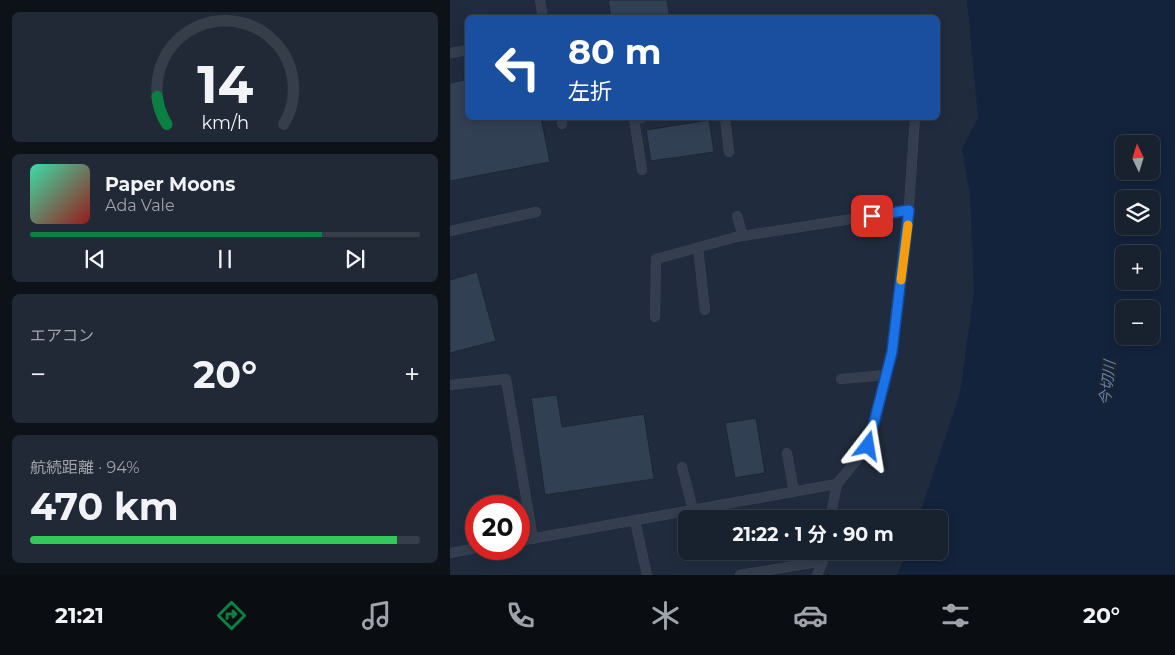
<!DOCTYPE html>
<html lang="ja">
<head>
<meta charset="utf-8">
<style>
  :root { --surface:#18212e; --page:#212936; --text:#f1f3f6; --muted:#9fa3aa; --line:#363e4a; --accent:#0b8043 }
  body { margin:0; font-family:Montserrat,"Noto Sans JP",sans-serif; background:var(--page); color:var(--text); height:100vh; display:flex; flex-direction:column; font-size:19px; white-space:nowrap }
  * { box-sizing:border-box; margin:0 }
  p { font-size:16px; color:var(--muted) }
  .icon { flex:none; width:28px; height:28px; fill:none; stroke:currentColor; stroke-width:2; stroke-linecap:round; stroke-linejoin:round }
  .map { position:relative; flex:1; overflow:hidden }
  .side { display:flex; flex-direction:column; gap:12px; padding:12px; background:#0d1219; width:450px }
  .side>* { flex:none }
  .banner { position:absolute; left:15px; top:15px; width:475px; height:105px; border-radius:8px; box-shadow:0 2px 12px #0003,0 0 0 1px var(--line); background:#1a4fa0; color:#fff; overflow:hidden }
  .needle { width:32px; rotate:356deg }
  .tools { position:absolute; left:665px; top:135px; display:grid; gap:10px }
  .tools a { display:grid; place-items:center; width:45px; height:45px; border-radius:8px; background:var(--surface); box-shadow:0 2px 12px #0003,0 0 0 1px var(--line); font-size:25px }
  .speed { position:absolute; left:15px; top:495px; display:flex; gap:10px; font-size:25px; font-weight:700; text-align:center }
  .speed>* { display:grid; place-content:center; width:65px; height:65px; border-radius:50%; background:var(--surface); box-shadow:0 2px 12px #0003,0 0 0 1px var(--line); line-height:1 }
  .speed .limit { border:8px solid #d22; background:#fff; color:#111 }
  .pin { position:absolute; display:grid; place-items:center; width:42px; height:42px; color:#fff; margin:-21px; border-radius:10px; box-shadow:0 2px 8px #0006 }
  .me { position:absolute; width:55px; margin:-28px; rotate:14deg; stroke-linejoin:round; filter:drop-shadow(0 0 4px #0008) }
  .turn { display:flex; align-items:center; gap:18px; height:105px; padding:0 20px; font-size:22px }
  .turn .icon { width:65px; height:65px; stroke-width:2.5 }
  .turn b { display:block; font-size:35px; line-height:42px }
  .big { font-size:38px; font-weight:700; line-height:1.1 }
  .side .widget { flex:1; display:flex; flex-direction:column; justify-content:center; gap:8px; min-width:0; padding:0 18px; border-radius:8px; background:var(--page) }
  .side .dial { align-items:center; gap:0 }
  .dial svg { height:130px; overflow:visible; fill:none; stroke:var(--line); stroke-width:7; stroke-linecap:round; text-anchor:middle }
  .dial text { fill:var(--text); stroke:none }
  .song { display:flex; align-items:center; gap:15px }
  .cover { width:60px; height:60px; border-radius:8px; background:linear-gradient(135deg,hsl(160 70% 55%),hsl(0 70% 35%)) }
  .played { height:5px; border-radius:2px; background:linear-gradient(90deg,var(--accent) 75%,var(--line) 75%) }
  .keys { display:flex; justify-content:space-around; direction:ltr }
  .heat { display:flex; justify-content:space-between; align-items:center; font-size:28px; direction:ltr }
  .charge { height:8px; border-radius:4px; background:linear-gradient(90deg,#34c759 94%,var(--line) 0) }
  .trip { position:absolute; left:228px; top:510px; width:270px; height:50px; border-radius:8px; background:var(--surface); box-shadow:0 2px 12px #0003,0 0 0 1px var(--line); font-weight:700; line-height:50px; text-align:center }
  .tabs { display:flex; height:80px; justify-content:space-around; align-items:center; background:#0a0d12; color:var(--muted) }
  .tabs .icon { width:35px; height:35px }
  .tabs .active { color:var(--accent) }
  .tabs b { font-size:22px; color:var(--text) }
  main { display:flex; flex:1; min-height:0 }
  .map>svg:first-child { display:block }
  .water { fill:#13233c; fill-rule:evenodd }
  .building { fill:#324054; stroke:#1c2534 }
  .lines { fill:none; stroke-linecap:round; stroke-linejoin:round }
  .service-casing { stroke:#3e4756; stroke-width:10 }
  .service { stroke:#343e4e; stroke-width:9 }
  .route-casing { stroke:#114b97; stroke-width:12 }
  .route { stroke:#1a73e8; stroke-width:9 }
  .slow { stroke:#f59e0b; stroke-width:9 }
  .labels { text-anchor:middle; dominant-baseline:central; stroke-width:5; stroke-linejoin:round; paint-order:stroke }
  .water-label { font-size:15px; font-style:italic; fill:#6582ac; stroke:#1a2432 }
</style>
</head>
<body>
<main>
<section class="side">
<div class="widget dial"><svg viewBox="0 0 100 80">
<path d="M14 69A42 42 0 1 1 86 69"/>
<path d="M14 69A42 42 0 0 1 8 52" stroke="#0b8043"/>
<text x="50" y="56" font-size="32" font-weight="700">14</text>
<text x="50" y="72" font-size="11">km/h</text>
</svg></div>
<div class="widget">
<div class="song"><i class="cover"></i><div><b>Paper Moons</b><p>Ada Vale</p></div></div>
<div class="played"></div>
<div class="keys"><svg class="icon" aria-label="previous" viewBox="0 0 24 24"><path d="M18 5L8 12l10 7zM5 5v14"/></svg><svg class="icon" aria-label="pause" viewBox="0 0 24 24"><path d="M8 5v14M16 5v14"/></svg><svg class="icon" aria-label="next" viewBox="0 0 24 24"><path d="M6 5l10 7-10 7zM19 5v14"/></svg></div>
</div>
<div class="widget"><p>エアコン</p>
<div class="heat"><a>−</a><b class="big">20°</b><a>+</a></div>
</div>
<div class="widget"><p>航続距離 · 94%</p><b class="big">470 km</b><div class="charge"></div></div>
</section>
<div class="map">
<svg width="725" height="575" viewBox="0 0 725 575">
  <rect width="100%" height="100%" fill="#202c3e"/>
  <!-- water -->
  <path class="water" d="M517 0H725V575H447L457 551H489V519H468L510 393 524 292 520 195 512 149 528 118ZM674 144H701V171H674ZM674 199H701V226H674ZM674 254H701V281H674ZM674 309H701V336H674Z"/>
  <!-- building -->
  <g class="building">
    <path d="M158 0H217L220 18H161Z"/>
    <path d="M18 79V118H91L100 162 0 181V83Z"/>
    <path d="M259 120 264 152 201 161 196 130Z"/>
    <path d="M27 272 46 341 0 353V280Z"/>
    <path d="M107 395 112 427 194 414 204 479 95 495 81 398Z"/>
    <path d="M306 418 315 473 285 478 275 423Z"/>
  </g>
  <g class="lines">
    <defs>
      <g id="service">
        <path d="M90 0 93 18"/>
        <path d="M0 53 18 50"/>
        <path d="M111 118 112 124"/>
        <path d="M275 118 279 152"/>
        <path d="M192 170 184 119 192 118"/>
        <path d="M287 216 293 236"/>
        <path d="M0 231 86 212"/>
        <path d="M248 248 255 310"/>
        <path d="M205 317 206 259 286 237 459 210"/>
        <path d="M391 379 436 375"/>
        <path d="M0 385 56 379 83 539"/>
        <path d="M337 453 344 492"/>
        <path d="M232 467 243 510"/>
        <path d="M380 519 387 484"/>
        <path d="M185 521 197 575"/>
        <path d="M69 541 387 484 418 446 442 352 458 220 465 118"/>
        <path d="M0 553 26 548"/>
        <path d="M290 575 373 561"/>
        <path d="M367 575 373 561 375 551"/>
      </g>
    </defs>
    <!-- service casing -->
    <use href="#service" class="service-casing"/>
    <!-- service -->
    <use href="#service" class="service"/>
  </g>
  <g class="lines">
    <defs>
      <path id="route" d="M418 446 442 352 459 210 422 216"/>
    </defs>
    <!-- route casing -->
    <use href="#route" class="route-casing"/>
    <!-- route -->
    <use href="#route" class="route"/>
    <!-- slow -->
    <path class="slow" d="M451 280 458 225"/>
  </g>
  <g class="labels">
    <!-- water labels -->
    <g class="water-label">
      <text transform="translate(657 383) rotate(-83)">今切川</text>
    </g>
  </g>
</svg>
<div class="tools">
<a><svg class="needle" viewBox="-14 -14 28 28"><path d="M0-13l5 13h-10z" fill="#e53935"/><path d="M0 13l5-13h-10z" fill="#9fa3aa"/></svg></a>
<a><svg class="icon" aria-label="layers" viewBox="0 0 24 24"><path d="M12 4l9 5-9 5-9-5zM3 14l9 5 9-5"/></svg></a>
<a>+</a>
<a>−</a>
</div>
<div class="speed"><div class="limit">20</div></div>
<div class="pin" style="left:422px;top:216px;background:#d93025"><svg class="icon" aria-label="arrive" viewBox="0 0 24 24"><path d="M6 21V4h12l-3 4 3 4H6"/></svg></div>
<svg class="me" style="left:418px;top:446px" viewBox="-20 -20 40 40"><path d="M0-17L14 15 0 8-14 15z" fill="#1a73e8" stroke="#fff" stroke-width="4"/></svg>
<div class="trip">21:22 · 1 分 · 90 m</div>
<div class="banner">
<div class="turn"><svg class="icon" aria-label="left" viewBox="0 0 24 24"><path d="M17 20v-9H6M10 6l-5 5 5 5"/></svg><div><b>80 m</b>左折</div></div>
</div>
</div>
</main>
<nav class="tabs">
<b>21:21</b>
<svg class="icon active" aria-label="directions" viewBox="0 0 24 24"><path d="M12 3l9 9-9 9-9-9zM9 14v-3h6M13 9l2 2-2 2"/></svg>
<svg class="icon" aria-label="music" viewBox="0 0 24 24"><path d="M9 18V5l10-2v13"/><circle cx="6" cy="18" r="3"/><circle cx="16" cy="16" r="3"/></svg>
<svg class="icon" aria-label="phone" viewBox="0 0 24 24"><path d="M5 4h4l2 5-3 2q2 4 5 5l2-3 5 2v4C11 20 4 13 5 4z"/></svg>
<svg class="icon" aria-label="climate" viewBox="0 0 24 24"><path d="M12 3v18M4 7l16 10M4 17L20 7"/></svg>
<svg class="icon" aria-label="car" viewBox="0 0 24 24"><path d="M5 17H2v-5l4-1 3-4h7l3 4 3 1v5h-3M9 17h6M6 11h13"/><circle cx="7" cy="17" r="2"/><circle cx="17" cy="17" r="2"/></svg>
<svg class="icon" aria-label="filters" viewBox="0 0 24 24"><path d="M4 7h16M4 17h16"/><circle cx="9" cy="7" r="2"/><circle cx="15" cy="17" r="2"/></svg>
<b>20°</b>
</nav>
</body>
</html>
